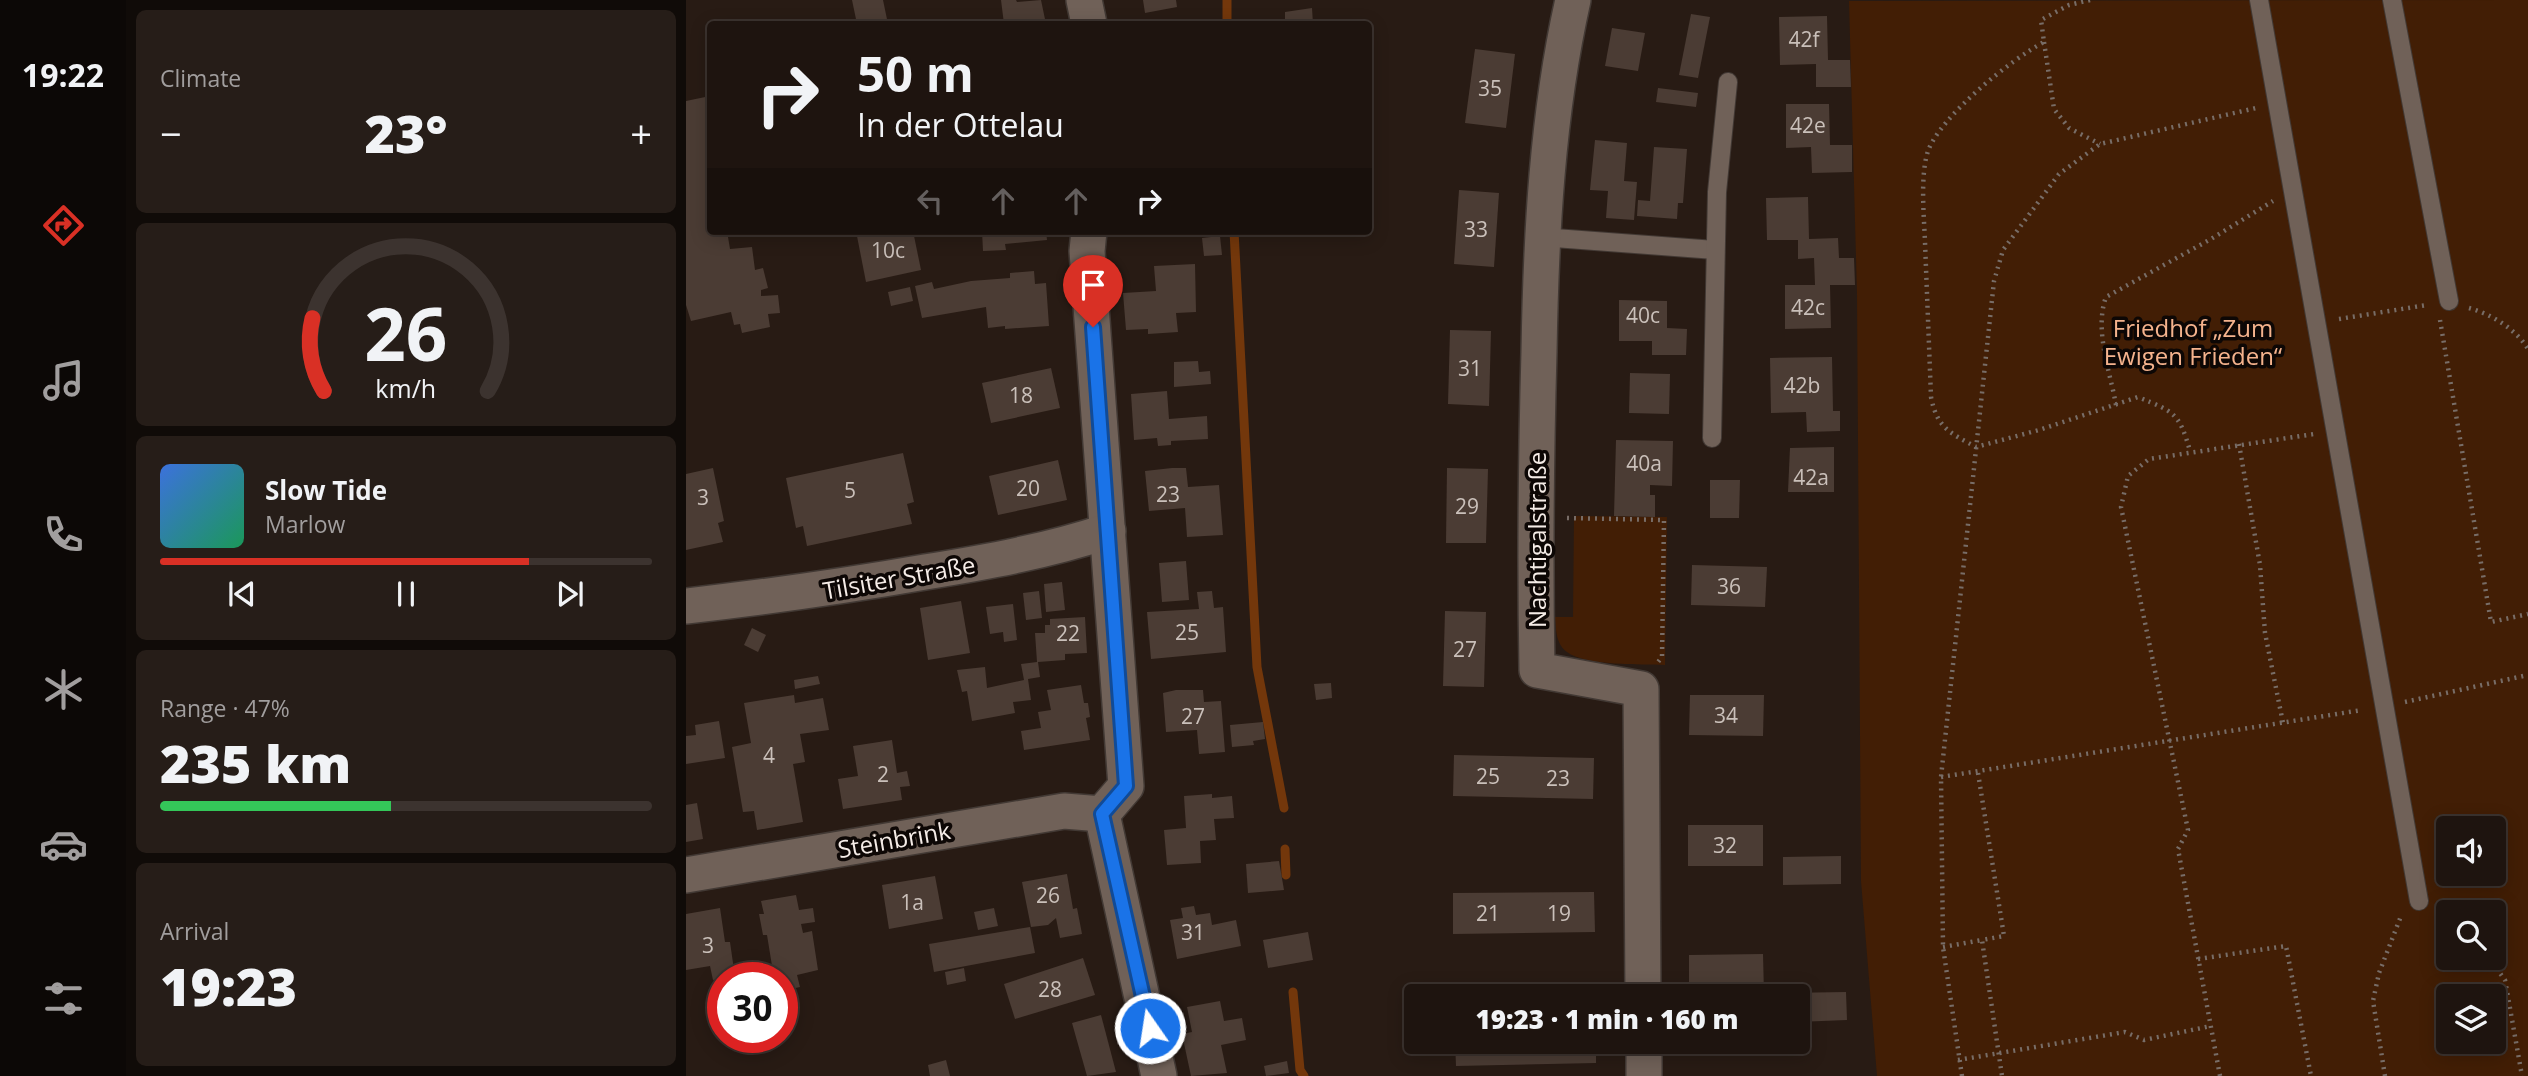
<!DOCTYPE html>
<html lang="en">
<head>
<meta charset="utf-8">
<style>
  :root { --surface:#1e140f; --page:#261d18; --text:#f1f3f6; --muted:#a19e9e; --line:#3c332f; --accent:#d93025 }
  body { margin:0; font-family:"Open Sans",sans-serif; background:var(--page); color:var(--text); height:100vh; display:flex; flex-direction:column; font-size:26px; white-space:nowrap }
  * { box-sizing:border-box; margin:0 }
  p { font-size:23px; color:var(--muted) }
  .icon { flex:none; width:38px; height:38px; fill:none; stroke:currentColor; stroke-width:2; stroke-linecap:round; stroke-linejoin:round }
  .map { position:relative; flex:1; overflow:hidden }
  .drawer { display:flex; flex-direction:column; gap:10px; padding:10px; background:#100b08; width:560px }
  .drawer>* { flex:none }
  .guide { position:absolute; left:21px; top:21px; width:665px; height:214px; border-radius:7px; box-shadow:0 4px 18px #0003,0 0 0 2px var(--line); background:#1e140f; color:var(--text); overflow:hidden }
  .fabs { position:absolute; left:1750px; top:816px; display:grid; gap:14px }
  .fabs a { display:grid; place-items:center; width:70px; height:70px; border-radius:7px; background:var(--surface); box-shadow:0 4px 18px #0003,0 0 0 2px var(--line); font-size:35px }
  .speed { position:absolute; left:21px; top:962px; display:flex; gap:14px; font-size:35px; font-weight:700; text-align:center }
  .speed>* { display:grid; place-content:center; width:91px; height:91px; border-radius:50%; background:var(--surface); box-shadow:0 4px 18px #0003,0 0 0 2px var(--line); line-height:1 }
  .speed .limit { border:10px solid #d22; background:#fff; color:#111 }
  .pin { position:absolute; display:grid; place-items:center; width:60px; height:60px; color:#fff; margin:-72px -30px; border-radius:50% 50% 50% 0; rotate:-45deg; box-shadow:0 0 7px #0007 }
  .pin .icon { rotate:45deg }
  .me { position:absolute; width:77px; margin:-38px; rotate:347deg; stroke-linejoin:round; filter:drop-shadow(0 0 5px #0008) }
  .turn { display:flex; align-items:center; gap:24px; height:147px; padding:0 35px; font-size:32px }
  .turn .icon { width:91px; height:91px; stroke-width:2.5 }
  .turn b { display:block; font-size:49px; line-height:60px }
  .lanes { display:flex; align-items:center; height:66px; padding:0 35px; background:#0003; justify-content:center; gap:35px; direction:ltr }
  .lanes .off { opacity:.35 }
  .big { font-size:52px; font-weight:800; line-height:1.1 }
  .drawer .tile { flex:1; display:flex; flex-direction:column; justify-content:center; gap:10px; min-width:0; padding:0 24px; border-radius:10px; background:var(--page) }
  .drawer .dial { align-items:center; gap:0 }
  .dial svg { height:182px; overflow:visible; fill:none; stroke:var(--line); stroke-width:7; stroke-linecap:round; text-anchor:middle }
  .dial text { fill:var(--text); stroke:none }
  .song { display:flex; align-items:center; gap:21px }
  .cover { width:84px; height:84px; border-radius:10px; background:linear-gradient(135deg,hsl(220 70% 55%),hsl(150 70% 35%)) }
  .played { height:7px; border-radius:4px; background:linear-gradient(90deg,var(--accent) 75%,var(--line) 75%) }
  .keys { display:flex; justify-content:space-around; direction:ltr }
  .heat { display:flex; justify-content:space-between; align-items:center; font-size:38px; direction:ltr }
  .charge { height:10px; border-radius:5px; background:linear-gradient(90deg,#34c759 47%,var(--line) 0) }
  .trip { position:absolute; left:718px; top:984px; width:406px; height:70px; border-radius:7px; background:var(--surface); box-shadow:0 4px 18px #0003,0 0 0 2px var(--line); font-weight:800; line-height:70px; text-align:center }
  main { display:flex; flex:1; min-height:0 }
  .tabs { display:flex; flex-direction:column; width:126px; justify-content:space-around; align-items:center; background:#0c0806; color:var(--muted) }
  .tabs .icon { width:49px; height:49px }
  .tabs .selected { color:var(--accent) }
  .tabs b { font-size:32px; color:var(--text) }
  .map>svg:first-child { display:block }
  .green { fill:#421e05; fill-rule:evenodd }
  .lines { fill:none; stroke-linecap:round; stroke-linejoin:round }
  .stream { stroke:#73370b; stroke-width:9 }
  .building { fill:#4b3c34 }
  .lane-casing { stroke:#423934; stroke-width:20 }
  .street-casing { stroke:#423934; stroke-width:38 }
  .path { stroke:#786d67; stroke-width:4.5; stroke-dasharray:2 5; stroke-linecap:butt }
  .lane { stroke:#706158; stroke-width:18 }
  .street { stroke:#706158; stroke-width:35 }
  .route-casing { stroke:#114b97; stroke-width:18 }
  .route { stroke:#1a73e8; stroke-width:12 }
  .labels { text-anchor:middle; dominant-baseline:central; stroke-width:7; stroke-linejoin:round; paint-order:stroke }
  .number-label { font-size:21px; fill:#cac0ba }
  .park-label { font-size:24px; fill:#f5b38d; stroke:#0d0705 }
  .street-label { font-size:24px; fill:#f5ece7; stroke:#0d0705 }
</style>
</head>
<body>
<main>
<nav class="tabs">
<b>19:22</b>
<svg class="icon selected" aria-label="directions" viewBox="0 0 24 24"><path d="M12 3l9 9-9 9-9-9zM9 14v-3h6M13 9l2 2-2 2"/></svg>
<svg class="icon" aria-label="music" viewBox="0 0 24 24"><path d="M9 18V5l10-2v13"/><circle cx="6" cy="18" r="3"/><circle cx="16" cy="16" r="3"/></svg>
<svg class="icon" aria-label="phone" viewBox="0 0 24 24"><path d="M5 4h4l2 5-3 2q2 4 5 5l2-3 5 2v4C11 20 4 13 5 4z"/></svg>
<svg class="icon" aria-label="climate" viewBox="0 0 24 24"><path d="M12 3v18M4 7l16 10M4 17L20 7"/></svg>
<svg class="icon" aria-label="car" viewBox="0 0 24 24"><path d="M5 17H2v-5l4-1 3-4h7l3 4 3 1v5h-3M9 17h6M6 11h13"/><circle cx="7" cy="17" r="2"/><circle cx="17" cy="17" r="2"/></svg>
<svg class="icon" aria-label="filters" viewBox="0 0 24 24"><path d="M4 7h16M4 17h16"/><circle cx="9" cy="7" r="2"/><circle cx="15" cy="17" r="2"/></svg>
</nav>
<section class="drawer">
<div class="tile"><p>Climate</p>
<div class="heat"><a>−</a><b class="big">23°</b><a>+</a></div>
</div>
<div class="tile dial"><svg viewBox="0 0 100 80">
<path d="M14 69A42 42 0 1 1 86 69"/>
<path d="M14 69A42 42 0 0 1 9 37" stroke="#d93025"/>
<text x="50" y="56" font-size="32" font-weight="700">26</text>
<text x="50" y="72" font-size="11">km/h</text>
</svg></div>
<div class="tile">
<div class="song"><i class="cover"></i><div><b>Slow Tide</b><p>Marlow</p></div></div>
<div class="played"></div>
<div class="keys"><svg class="icon" aria-label="previous" viewBox="0 0 24 24"><path d="M18 5L8 12l10 7zM5 5v14"/></svg><svg class="icon" aria-label="pause" viewBox="0 0 24 24"><path d="M8 5v14M16 5v14"/></svg><svg class="icon" aria-label="next" viewBox="0 0 24 24"><path d="M6 5l10 7-10 7zM19 5v14"/></svg></div>
</div>
<div class="tile"><p>Range · 47%</p><b class="big">235 km</b><div class="charge"></div></div>
<div class="tile"><p>Arrival</p><b class="big">19:23</b></div>
</section>
<div class="map">
<svg width="1842" height="1076" viewBox="0 0 1842 1076">
  <rect width="100%" height="100%" fill="#281b14"/>
  <!-- green -->
  <g class="green">
    <path d="M1842 0V1076H1191L1175 881 1171 294 1163 1ZM1762 828H1808V873H1762ZM1762 912H1808V957H1762ZM1762 996H1808V1041H1762Z"/>
    <path d="M888 516 981 517 979 665C956 664 899 666 881 652 870 644 870 630 869 617H887Z"/>
  </g>
  <g class="lines">
    <!-- stream -->
    <g class="stream">
      <path d="M541 0V24"/>
      <path d="M548 231 571 667 598 808"/>
      <path d="M599 849 600 875"/>
      <path d="M607 992 614 1070 618 1076"/>
    </g>
  </g>
  <!-- building -->
  <g class="building">
    <path d="M166 0H197L202 24H171Z"/>
    <path d="M315 0H330L331 2 355 0 360 24H318Z"/>
    <path d="M457 0H490L491 7 459 13Z"/>
    <path d="M626 8 627 24H599V12Z"/>
    <path d="M1005 14 1024 17 1012 78 993 75Z"/>
    <path d="M1141 16 1142 60H1164L1165 87H1130V64L1094 65 1093 17Z"/>
    <path d="M926 28 959 33 952 71 919 66Z"/>
    <path d="M789 49 829 54 820 128 779 123Z"/>
    <path d="M972 88 1012 93 1010 107 970 102Z"/>
    <path d="M24 96V231H41L44 249 66 247 69 270 77 268 82 288 75 290V296L92 295 94 313 82 314 84 327 56 333 54 324 48 325 45 312 5 321 0 305V101Z"/>
    <path d="M1100 104H1143L1144 145H1166V172L1126 173 1125 147 1100 148Z"/>
    <path d="M909 140 941 143 938 181 951 182 948 220 920 218 922 191 904 190Z"/>
    <path d="M968 147 1001 149 997 203H992L991 219 951 216 952 200 964 201Z"/>
    <path d="M773 190 813 193 808 267 768 264Z"/>
    <path d="M1122 197 1123 239 1152 238 1153 258H1168L1169 285H1144L1145 328 1099 329V285H1129L1128 258 1112 259V240H1081L1080 198Z"/>
    <path d="M170 231H227L235 270 180 282Z"/>
    <path d="M296 231H360L361 240 319 244 320 250 297 251Z"/>
    <path d="M534 236 536 255 518 256 516 238Z"/>
    <path d="M509 264 510 312 490 313 492 332 462 334V329L440 330 437 293 470 291 468 266Z"/>
    <path d="M348 271 349 284 360 283 363 326 319 329V326L302 328 300 307 236 318 229 286 246 282 248 289 285 281 324 278V273Z"/>
    <path d="M224 287 227 301 205 306 202 292Z"/>
    <path d="M933 300 981 301V328L1001 329 1000 355H966V341H933Z"/>
    <path d="M764 330 805 331 803 406 762 404Z"/>
    <path d="M1146 357 1147 411H1154V431L1121 432 1120 412 1085 413 1084 358Z"/>
    <path d="M512 361 513 372 524 371 525 384 488 387V362Z"/>
    <path d="M365 368 374 408 305 423 296 383Z"/>
    <path d="M944 373 984 374 983 414 943 413Z"/>
    <path d="M481 391 483 419 521 416 522 439 485 441V445L472 446 471 438 448 440 445 394Z"/>
    <path d="M930 440 987 441 986 486 964 485V495H969V517L928 516Z"/>
    <path d="M1148 447V492H1102L1104 448Z"/>
    <path d="M217 453 228 502 221 504 226 524 121 546 117 526 110 528 100 478Z"/>
    <path d="M372 460 381 500 312 515 303 476Z"/>
    <path d="M27 468 38 521 32 523 37 542 0 550V474Z"/>
    <path d="M486 468H500L502 487 533 485 537 535 501 537 499 508 463 511 459 471Z"/>
    <path d="M761 468 802 469 800 543H760Z"/>
    <path d="M1024 480H1054L1053 518H1024Z"/>
    <path d="M500 561 503 600 476 602 473 563Z"/>
    <path d="M1006 565 1081 567 1079 607 1005 605Z"/>
    <path d="M376 582 379 610 360 612 358 584Z"/>
    <path d="M353 591 356 618 340 620 337 593Z"/>
    <path d="M526 591 528 608 537 607 540 652 465 659 461 612 513 609 511 592Z"/>
    <path d="M275 601 284 653 242 660 234 608Z"/>
    <path d="M327 604 331 640 318 642 317 632 304 634 300 607Z"/>
    <path d="M759 611 800 612 798 687 757 686Z"/>
    <path d="M399 617 401 653 379 654V660L352 662 354 677 342 679 345 700 327 702 329 713 286 721 281 691 276 692 271 670 299 667 301 688 338 680 335 664 351 662 349 633H359V625H364V619Z"/>
    <path d="M66 628 80 635 72 652 58 645Z"/>
    <path d="M132 676 134 684 109 689 108 680Z"/>
    <path d="M645 683 646 698 630 700 628 684Z"/>
    <path d="M395 685 398 703H402L404 717 400 718 404 740 338 750 335 731 355 728 352 712 365 710 361 690Z"/>
    <path d="M490 690H517L518 702 535 701 539 752 513 754 511 730 480 732 477 693Z"/>
    <path d="M108 695 109 703 137 698 143 730 114 734 119 762 107 764 117 822 71 830 68 811 57 812 46 747 65 743 58 703Z"/>
    <path d="M1004 695H1078L1077 736 1003 735Z"/>
    <path d="M33 721 39 758 0 764V736L10 735 9 725Z"/>
    <path d="M577 722 579 739 567 741 568 745 546 747 544 725Z"/>
    <path d="M206 740 211 773 221 771 224 786 214 787 216 800 157 809 152 779 172 776 167 746Z"/>
    <path d="M768 755 908 758 907 799 767 796Z"/>
    <path d="M526 794V798L546 796 548 818 528 819 530 840 514 841 515 863 481 865 478 830 500 828 498 796Z"/>
    <path d="M11 803 17 839 0 842V805Z"/>
    <rect x="1002" y="825" width="75" height="41"/>
    <path d="M1155 856V884L1097 885V857Z"/>
    <path d="M593 861 598 890 562 893 560 864Z"/>
    <path d="M381 874 387 909 391 908 396 934 374 938 370 918 362 925 345 927 336 882Z"/>
    <path d="M249 876 257 919 203 929 196 885Z"/>
    <path d="M908 892 909 932 767 934V893Z"/>
    <path d="M110 895 113 910 127 908 129 922 115 924 117 933 126 931 132 970 111 975 114 987 96 991V978H88L81 935H77L73 914H78L75 901Z"/>
    <path d="M508 906 510 915 524 913 526 925 550 920 555 946 491 959 484 920 497 918 495 908Z"/>
    <path d="M34 908 39 942H44L49 977 27 980 24 966 0 970V914Z"/>
    <path d="M308 908 312 926 292 930 288 912Z"/>
    <path d="M344 927 349 953 248 972 243 944Z"/>
    <path d="M622 932 627 960 582 968 577 940Z"/>
    <path d="M1077 954 1078 994 1003 996V955Z"/>
    <path d="M397 958 409 995 329 1019 318 984Z"/>
    <path d="M278 968 280 981 261 985 259 972Z"/>
    <path d="M1160 992 1161 1020 1111 1022V996H1099V993Z"/>
    <path d="M534 1001 538 1021 556 1018 560 1040 535 1045 541 1073 505 1076 496 1034 506 1032 501 1007Z"/>
    <path d="M415 1015 430 1072 401 1076 386 1023Z"/>
    <path d="M769 1041H910V1063L770 1066Z"/>
    <path d="M260 1060 264 1076H244L242 1065Z"/>
    <path d="M601 1061 603 1073 580 1076 578 1066Z"/>
  </g>
  <g class="lines">
    <defs>
      <g id="lane">
        <path d="M1573 0 1733 901"/>
        <path d="M1706 0 1763 301"/>
        <path d="M855 237 1029 250"/>
        <path d="M1026 438 1031 192 1042 82"/>
      </g>
      <g id="street">
        <path d="M398 0 403 24"/>
        <path d="M887 0C861 115 855 235 853 352 850 458 849 564 851 670L955 689 957 996"/>
        <path d="M403 231 401 251 440 786 416 814"/>
        <path d="M0 606C80 597 159 586 239 572 301 562 362 551 422 531"/>
        <path d="M416 814 473 1076"/>
        <path d="M0 875 378 811 416 814"/>
        <path d="M958 1041V1076"/>
      </g>
    </defs>
    <!-- lane casing -->
    <use href="#lane" class="lane-casing"/>
    <!-- street casing -->
    <use href="#street" class="street-casing"/>
    <!-- path -->
    <g class="path">
      <path d="M1404 0 1383 5 1355 20 1358 42C1324 60 1255 116 1242 151 1234 175 1238 216 1239 242 1241 294 1243 345 1245 397 1251 428 1264 433 1290 447L1353 430 1452 397C1488 412 1493 412 1504 451"/>
      <path d="M1358 42 1368 109 1383 128 1414 144"/>
      <path d="M1783 308C1805 314 1830 329 1842 349"/>
      <path d="M1653 319 1741 305"/>
      <path d="M1754 320 1805 622 1842 614"/>
      <path d="M1430 405C1424 371 1408 330 1420 297L1525 239 1587 201"/>
      <path d="M1553 444 1574 565 1579 633 1597 723"/>
      <path d="M881 518 978 520 976 657 972 662"/>
      <path d="M1719 702 1842 675"/>
      <path d="M1292 773 1318 936 1296 940 1316 1076"/>
      <path d="M1255 777 1676 710"/>
      <path d="M1751 911 1762 918"/>
      <path d="M1257 947 1296 940"/>
      <path d="M1802 957 1819 980 1836 1076"/>
      <path d="M1512 959 1600 946 1625 1076"/>
      <path d="M1272 1060 1439 1032 1458 1040 1525 1026"/>
      <path d="M1276 1076 1257 947 1255 777 1308 281 1317 250 1373 174 1414 144 1570 108"/>
      <path d="M1534 1076 1492 849 1502 830 1435 507 1442 476 1463 459 1628 434"/>
      <path d="M1699 1076 1687 1001 1693 973 1715 916"/>
    </g>
    <!-- lane -->
    <use href="#lane" class="lane"/>
    <!-- street -->
    <use href="#street" class="street"/>
  </g>
  <g class="lines">
    <defs>
      <path id="route" d="M407 327 440 786 416 814 464 1028"/>
    </defs>
    <!-- route casing -->
    <use href="#route" class="route-casing"/>
    <!-- route -->
    <use href="#route" class="route"/>
  </g>
  <g class="labels">
    <!-- number labels -->
    <g class="number-label">
      <text x="1118" y="39">42f</text>
      <text x="804" y="88">35</text>
      <text x="1122" y="125">42e</text>
      <text x="790" y="229">33</text>
      <text x="202" y="250">10c</text>
      <text x="1122" y="307">42c</text>
      <text x="957" y="315">40c</text>
      <text x="784" y="368">31</text>
      <text x="1116" y="385">42b</text>
      <text x="335" y="395">18</text>
      <text x="958" y="463">40a</text>
      <text x="1125" y="477">42a</text>
      <text x="342" y="488">20</text>
      <text x="164" y="490">5</text>
      <text x="482" y="494">23</text>
      <text x="17" y="497">3</text>
      <text x="781" y="506">29</text>
      <text x="1043" y="586">36</text>
      <text x="501" y="632">25</text>
      <text x="382" y="633">22</text>
      <text x="779" y="649">27</text>
      <text x="1040" y="715">34</text>
      <text x="507" y="716">27</text>
      <text x="83" y="755">4</text>
      <text x="197" y="774">2</text>
      <text x="802" y="776">25</text>
      <text x="872" y="778">23</text>
      <text x="1039" y="845">32</text>
      <text x="362" y="895">26</text>
      <text x="226" y="902">1a</text>
      <text x="802" y="913">21</text>
      <text x="873" y="913">19</text>
      <text x="507" y="932">31</text>
      <text x="22" y="945">3</text>
      <text x="364" y="989">28</text>
    </g>
    <!-- park labels -->
    <g class="park-label">
      <text x="1507" y="327">Friedhof „Zum<tspan x="1507" dy="28">Ewigen Frieden“</tspan></text>
    </g>
    <!-- street labels -->
    <g class="street-label">
      <text transform="translate(850 540) rotate(-90)">Nachtigalstraße</text>
      <text transform="translate(213 577) rotate(-10)">Tilsiter Straße</text>
      <text transform="translate(208 839) rotate(-10)">Steinbrink</text>
    </g>
  </g>
</svg>
<div class="fabs">
<a><svg class="icon" aria-label="sound" viewBox="0 0 24 24"><path d="M4 9h4l5-4v14l-5-4H4zM17 9q2 3 0 6"/></svg></a>
<a><svg class="icon" aria-label="search" viewBox="0 0 24 24"><circle cx="10" cy="10" r="6"/><path d="M15 15l6 6"/></svg></a>
<a><svg class="icon" aria-label="layers" viewBox="0 0 24 24"><path d="M12 4l9 5-9 5-9-5zM3 14l9 5 9-5"/></svg></a>
</div>
<div class="speed"><div class="limit">30</div></div>
<div class="pin" style="left:407px;top:327px;background:#d93025"><svg class="icon" aria-label="arrive" viewBox="0 0 24 24"><path d="M6 21V4h12l-3 4 3 4H6"/></svg></div>
<svg class="me" style="left:464px;top:1028px" viewBox="-20 -20 40 40"><circle r="17" fill="#1a73e8" stroke="#fff" stroke-width="3"/><path d="M0-11L8 9 0 5-8 9z" fill="#fff"/></svg>
<div class="trip">19:23 · 1 min · 160 m</div>
<div class="guide">
<div class="turn"><svg class="icon" aria-label="right" viewBox="0 0 24 24"><path d="M7 20v-9h11M14 6l5 5-5 5"/></svg><div><b>50 m</b>In der Ottelau</div></div>
<div class="lanes"><svg class="icon off" aria-label="left" viewBox="0 0 24 24"><path d="M17 20v-9H6M10 6l-5 5 5 5"/></svg><svg class="icon off" aria-label="ahead" viewBox="0 0 24 24"><path d="M12 20V5M6 11l6-6 6 6"/></svg><svg class="icon off" aria-label="ahead" viewBox="0 0 24 24"><path d="M12 20V5M6 11l6-6 6 6"/></svg><svg class="icon" aria-label="right" viewBox="0 0 24 24"><path d="M7 20v-9h11M14 6l5 5-5 5"/></svg></div>
</div>
</div>
</main>
</body>
</html>
